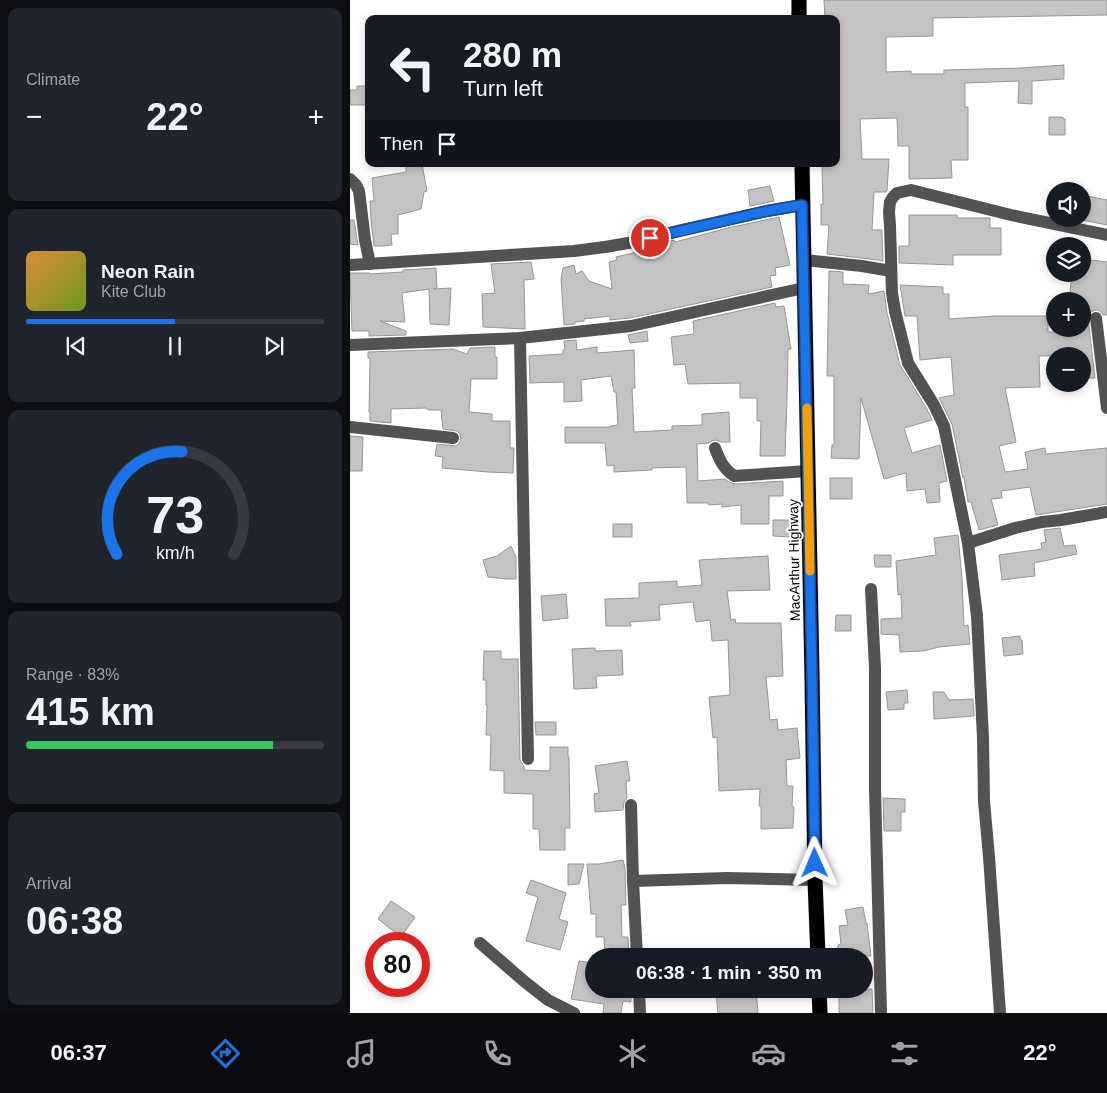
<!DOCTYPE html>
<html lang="en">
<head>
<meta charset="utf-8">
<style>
  :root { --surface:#171b24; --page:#20242c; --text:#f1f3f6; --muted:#9ea1a6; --line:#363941; --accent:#1a73e8 }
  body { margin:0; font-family:Arial,sans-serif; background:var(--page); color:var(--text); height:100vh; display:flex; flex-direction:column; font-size:19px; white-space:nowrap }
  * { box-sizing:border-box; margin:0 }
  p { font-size:16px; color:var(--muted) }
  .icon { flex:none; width:28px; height:28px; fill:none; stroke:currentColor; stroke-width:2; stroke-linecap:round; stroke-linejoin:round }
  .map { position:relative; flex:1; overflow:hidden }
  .side { display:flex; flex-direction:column; gap:8px; padding:8px; background:#0d0f14; width:350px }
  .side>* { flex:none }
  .guide { position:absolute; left:15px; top:15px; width:475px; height:152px; border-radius:10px; box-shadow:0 2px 8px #0003; background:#171b24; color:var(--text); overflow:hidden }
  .fabs { position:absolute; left:696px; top:182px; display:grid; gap:10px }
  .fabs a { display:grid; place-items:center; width:45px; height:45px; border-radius:50%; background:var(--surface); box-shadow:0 2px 8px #0003; font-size:25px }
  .speed { position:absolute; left:15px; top:932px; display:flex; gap:10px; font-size:25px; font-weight:700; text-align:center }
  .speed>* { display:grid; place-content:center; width:65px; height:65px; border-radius:50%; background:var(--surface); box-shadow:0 2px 8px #0003; line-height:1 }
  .speed .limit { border:8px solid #d22; background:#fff; color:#111 }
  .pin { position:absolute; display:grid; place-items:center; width:42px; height:42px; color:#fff; margin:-21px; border:2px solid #fff; border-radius:50%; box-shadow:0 1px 5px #0007 }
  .me { position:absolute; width:55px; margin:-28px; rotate:359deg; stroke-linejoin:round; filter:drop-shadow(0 0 4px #0008) }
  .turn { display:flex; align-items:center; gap:18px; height:105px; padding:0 15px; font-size:22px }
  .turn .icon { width:65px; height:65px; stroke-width:2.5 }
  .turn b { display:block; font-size:35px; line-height:42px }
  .then { display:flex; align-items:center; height:48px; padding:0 15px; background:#0003; gap:10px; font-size:19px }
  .big { font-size:38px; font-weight:800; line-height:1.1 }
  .side .widget { flex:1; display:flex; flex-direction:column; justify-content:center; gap:8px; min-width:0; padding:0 18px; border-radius:10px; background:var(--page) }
  .side .dial { align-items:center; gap:0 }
  .dial svg { height:130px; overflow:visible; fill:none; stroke:var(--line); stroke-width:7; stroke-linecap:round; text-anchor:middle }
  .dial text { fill:var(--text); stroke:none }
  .song { display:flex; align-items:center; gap:15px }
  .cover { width:60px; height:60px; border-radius:8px; background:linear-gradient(135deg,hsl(30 70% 55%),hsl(80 70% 35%)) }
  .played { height:5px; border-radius:2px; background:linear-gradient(90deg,var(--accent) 50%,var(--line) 50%) }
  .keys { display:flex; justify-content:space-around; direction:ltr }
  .heat { display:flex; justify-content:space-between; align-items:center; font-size:28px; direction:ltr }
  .charge { height:8px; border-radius:4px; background:linear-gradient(90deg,#34c759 83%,var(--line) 0) }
  .trip { position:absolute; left:235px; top:948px; width:288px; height:50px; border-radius:25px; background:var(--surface); box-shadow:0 2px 8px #0003; font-weight:800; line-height:50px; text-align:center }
  .dock { display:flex; height:80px; justify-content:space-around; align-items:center; background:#090b0e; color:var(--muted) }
  .dock .icon { width:35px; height:35px }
  .dock .active { color:var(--accent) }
  .dock b { font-size:22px; color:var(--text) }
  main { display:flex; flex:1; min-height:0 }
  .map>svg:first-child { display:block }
  .building { fill:#c3c3c3; stroke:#979797 }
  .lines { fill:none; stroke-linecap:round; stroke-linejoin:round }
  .highway-casing { stroke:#dbdbdb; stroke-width:16 }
  .minor { stroke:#535353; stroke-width:12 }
  .highway { stroke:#000; stroke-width:15 }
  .route-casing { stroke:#114b97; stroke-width:12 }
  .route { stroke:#1a73e8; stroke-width:9 }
  .slow { stroke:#f59e0b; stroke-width:9 }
  .labels { text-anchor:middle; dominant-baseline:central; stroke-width:4; stroke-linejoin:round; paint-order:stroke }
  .street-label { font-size:14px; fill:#000; stroke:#fff }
</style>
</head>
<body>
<main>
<section class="side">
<div class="widget"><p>Climate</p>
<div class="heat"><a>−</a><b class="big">22°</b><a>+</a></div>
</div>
<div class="widget">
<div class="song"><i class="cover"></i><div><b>Neon Rain</b><p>Kite Club</p></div></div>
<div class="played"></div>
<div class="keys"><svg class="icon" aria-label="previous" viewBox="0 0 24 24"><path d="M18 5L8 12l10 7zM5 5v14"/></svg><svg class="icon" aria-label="pause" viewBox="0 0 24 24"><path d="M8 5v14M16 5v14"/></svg><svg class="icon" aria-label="next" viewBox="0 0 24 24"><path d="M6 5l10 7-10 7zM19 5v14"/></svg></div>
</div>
<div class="widget dial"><svg viewBox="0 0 100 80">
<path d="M14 69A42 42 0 1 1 86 69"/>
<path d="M14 69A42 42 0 0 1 54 6" stroke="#1a73e8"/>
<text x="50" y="56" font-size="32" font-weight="700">73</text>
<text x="50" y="72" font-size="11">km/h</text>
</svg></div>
<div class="widget"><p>Range · 83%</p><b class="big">415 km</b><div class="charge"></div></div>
<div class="widget"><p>Arrival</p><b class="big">06:38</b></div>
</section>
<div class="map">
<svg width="757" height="1013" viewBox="0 0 757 1013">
  <rect width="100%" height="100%" fill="#fff"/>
  <!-- building -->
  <g class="building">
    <path d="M474 0H757V15L583 18V36L536 37V72L561 71V74H594V70L671 68 714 65V79L682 81V104L668 103 669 81 615 83V107H618V160H601L602 178 559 179V146H548L547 118 510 119 512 159H539L537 191 536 192H524L522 230H532L533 261 527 260 477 254 479 225H471V204L473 205 472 166H474V164H486V19H475Z"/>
    <path d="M7 86H19V105H0V90H7Z"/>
    <path d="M699 117H713V119H715V135H699Z"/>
    <path d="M56 164H72L77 191 74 192 71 209 48 215V234H41L42 245 32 246H24L21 221 20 201H24L22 178 56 172Z"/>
    <path d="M420 186 424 201 400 206 398 190Z"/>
    <path d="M732 195 757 200V225L732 220Z"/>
    <path d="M559 215H607V218H640V228H651V255H603V265L549 263V246H559Z"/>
    <path d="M429 217 440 265 425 268 426 275 420 276 422 287 280 318 260 320V316L234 319V321L225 322V324L214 325 211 279 213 268 224 265 226 274 232 271 239 281 262 289 259 262 267 260 266 257 310 247 309 244 324 240 325 242 378 228Z"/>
    <path d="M0 220H4L8 245 0 244Z"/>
    <path d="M732 259 757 262V315H753L749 310H745L741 312 738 318 745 378H732V355L689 356 690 387 655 388 666 442 649 446 655 472 678 469 675 452 695 448 696 454 757 448V504L686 515 680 487 651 491 652 498 641 499 648 525 629 530 621 502H618L614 477 613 478 602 424 589 398 604 395 601 357 570 360 567 316H555L550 285 593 287V294H599V319L645 316H698V332H732V301H719L722 274H732Z"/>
    <path d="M181 262 184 279 174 280 175 329 133 327 132 294 145 293 141 264Z"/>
    <path d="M86 268 87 288 83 289 101 288 99 325 80 324 79 289 52 293 55 322 30 321 56 331V335L19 336V331H2L0 273H19V274L53 272V270Z"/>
    <path d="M479 271 493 272V284L519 285 518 294 534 291 537 313 550 365 577 409 582 420 554 428 562 453 590 445 597 481 589 483 590 502 577 503 575 489 557 491 556 473 534 479 511 398 509 459 481 458 482 445H484V376H477Z"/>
    <path d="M425 303 426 307 434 306 441 349H438L437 399 435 456H410L411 421H407V398H390V383L338 384 335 364 324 365 321 337 344 334 343 321Z"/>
    <path d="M297 331 298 341 280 343 278 335Z"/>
    <path d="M226 340 227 350 247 347V353L284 350 285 388H282L284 432 322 430V426L352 425V414L379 412 380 442H371L366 440 362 441 359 443 347 444 348 481 375 479 379 482 385 484 433 481V496H419V524H391V505L372 507V504L359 505 358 503H337L336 467 302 468V470L264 472V465L257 466 255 443H215V427H261V426L268 425 266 392H264L261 376 231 380 232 401 214 402V382L180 383 179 356 213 354V350H215L214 341Z"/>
    <path d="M145 347V357H147V379H121L119 412 142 414V421H160V448H164L163 473 138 472 92 468 93 457 85 456 87 444 106 446 110 442 111 438 110 434 107 431 93 429 91 410H78L76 408 41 409V423L20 421V412H19L20 358H18V352L103 349 117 354 120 348Z"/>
    <path d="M0 436 13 437 12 471H0Z"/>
    <rect x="480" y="478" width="22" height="21"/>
    <path d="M423 520H441V537L423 536Z"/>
    <rect x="263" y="524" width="19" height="13"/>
    <path d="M710 528 714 546 725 545 727 554 684 563 685 576 652 580 649 555 692 549 691 543 696 542 694 530Z"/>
    <path d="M608 535 612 579 614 626 618 625 620 644 589 647 573 651 550 652 549 635 531 634V619L552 618 551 594 548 595 546 561 586 555 584 538Z"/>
    <path d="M161 546 166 557V579H156L138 577 133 560 147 556Z"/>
    <path d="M524 555H541V567H525Z"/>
    <path d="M418 556 420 590 377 591 381 620 385 619 386 623H431L433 676 416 677 420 720 427 719 428 730 447 728 450 758 436 760 437 786H443L442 806 444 807 443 828 411 829V806H409L410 789 369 791 367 737 363 738 359 697 380 695 378 640 362 641 360 620 346 622 343 602 309 605 310 620 280 622 281 626H256L255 599 289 598V583L327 581V587L352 585 349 560Z"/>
    <path d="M216 594 218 618 193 621 191 596Z"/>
    <path d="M486 615H501V631H485Z"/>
    <path d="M670 636V640H672L673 654 654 656 652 638Z"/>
    <path d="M245 648V651L272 650 273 675 246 676 247 688 224 689 222 649Z"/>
    <path d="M134 651H151V659H168L170 760 174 766V770L200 771V747H218V757H219L220 828H215V850H190L189 829H183V794L154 793V771L140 770 141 735H136L137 705H136V680H133Z"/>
    <path d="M557 690 558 703H554V709L538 710 536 692Z"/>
    <path d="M583 692H594L599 700 623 699 624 716 584 719Z"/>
    <path d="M185 722H206V735H186Z"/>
    <path d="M277 761 280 781H276L277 798 274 802 273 810 245 812 244 794 249 793 245 766Z"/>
    <path d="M533 798 555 799V812H551V831H534Z"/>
    <path d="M273 860 275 869 276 905H271L272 937H278L279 955 255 956 254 937H246V914H241L237 864H249Z"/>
    <path d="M218 864H234L229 884 218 885Z"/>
    <path d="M181 880 216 893 209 919 218 922 210 950 176 941 188 897 176 893Z"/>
    <path d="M41 901 65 917 51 937 28 919Z"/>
    <path d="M513 907 516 923H517L521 956H488V945L491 944 489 926 498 925 495 910Z"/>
    <path d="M229 961 244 963V989H281V1002L273 1001 271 1013H253L254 1004 221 999Z"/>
    <path d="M489 989H522L523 1013H489Z"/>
    <path d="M406 990 408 1013H368L366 993Z"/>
  </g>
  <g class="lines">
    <defs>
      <g id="highway">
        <path d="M449 0V19"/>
        <path d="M452 164 462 675 465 880 468 956"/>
        <path d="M469 989 470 1013"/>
      </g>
    </defs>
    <!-- highway casing -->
    <use href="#highway" class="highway-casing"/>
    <!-- minor -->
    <g class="minor">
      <path d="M0 179 6 185 9 191 15 240 20 264"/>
      <path d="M454 260 512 266 541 271"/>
      <path d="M0 265 224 251 255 247 284 242 331 230 417 211 452 205"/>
      <path d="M746 318 757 408"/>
      <path d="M170 338 178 759"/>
      <path d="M0 345 170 338 281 326 454 288"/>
      <path d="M0 427 103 438"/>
      <path d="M365 448C370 461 373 468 384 476L458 471"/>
      <path d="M618 543 665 528 692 522 711 520 757 512"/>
      <path d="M521 589 525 668V789L531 1013"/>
      <path d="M281 805 283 881 287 956"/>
      <path d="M283 881 377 878 465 880"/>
      <path d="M130 943 175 982 198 1000 224 1013"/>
      <path d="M289 989 290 1013"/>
      <path d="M650 1013 639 857 634 801 633 738 627 616 618 543 594 426 584 405 558 363 545 311 542 293 540 226 539 212 540 202 543 197 547 193 561 190 661 215 757 235"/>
    </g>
    <!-- highway -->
    <use href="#highway" class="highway"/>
  </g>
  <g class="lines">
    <defs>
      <path id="route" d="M300 238 417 211 452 205 462 675 465 863"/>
    </defs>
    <!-- route casing -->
    <use href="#route" class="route-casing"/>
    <!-- route -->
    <use href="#route" class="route"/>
    <!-- slow -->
    <path class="slow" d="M457 408 460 571"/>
  </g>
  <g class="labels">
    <!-- street labels -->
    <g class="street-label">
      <text transform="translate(444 560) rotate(-91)">MacArthur Highway</text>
    </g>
  </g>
</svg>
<div class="fabs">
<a><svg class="icon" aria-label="sound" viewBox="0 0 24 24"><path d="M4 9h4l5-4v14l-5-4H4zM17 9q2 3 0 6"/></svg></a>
<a><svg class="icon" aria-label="layers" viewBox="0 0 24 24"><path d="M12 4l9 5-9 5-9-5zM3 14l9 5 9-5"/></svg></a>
<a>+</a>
<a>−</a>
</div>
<div class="speed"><div class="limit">80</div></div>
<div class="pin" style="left:300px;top:238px;background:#d93025"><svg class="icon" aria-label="arrive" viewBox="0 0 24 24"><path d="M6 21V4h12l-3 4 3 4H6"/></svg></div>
<svg class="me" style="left:465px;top:863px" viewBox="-20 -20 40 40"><path d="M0-17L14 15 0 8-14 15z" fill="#1a73e8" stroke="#fff" stroke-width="4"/></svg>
<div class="trip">06:38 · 1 min · 350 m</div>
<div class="guide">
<div class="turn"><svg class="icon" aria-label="left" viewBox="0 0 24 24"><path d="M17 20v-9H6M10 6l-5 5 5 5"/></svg><div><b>280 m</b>Turn left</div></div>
<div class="then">Then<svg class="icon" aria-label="arrive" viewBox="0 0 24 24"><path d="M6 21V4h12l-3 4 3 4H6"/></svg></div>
</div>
</div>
</main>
<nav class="dock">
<b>06:37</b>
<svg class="icon active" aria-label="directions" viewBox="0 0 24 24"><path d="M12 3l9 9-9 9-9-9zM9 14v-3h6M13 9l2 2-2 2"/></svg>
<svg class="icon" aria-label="music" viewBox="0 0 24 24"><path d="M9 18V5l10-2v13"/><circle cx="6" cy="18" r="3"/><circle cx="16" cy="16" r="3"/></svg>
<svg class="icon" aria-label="phone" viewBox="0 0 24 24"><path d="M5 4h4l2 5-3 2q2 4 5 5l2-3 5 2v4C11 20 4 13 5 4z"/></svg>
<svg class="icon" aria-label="climate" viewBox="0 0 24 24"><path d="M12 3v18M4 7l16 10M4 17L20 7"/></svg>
<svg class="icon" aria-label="car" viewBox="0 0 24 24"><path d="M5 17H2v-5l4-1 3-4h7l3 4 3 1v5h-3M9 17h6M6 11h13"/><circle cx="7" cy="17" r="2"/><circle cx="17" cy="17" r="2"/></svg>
<svg class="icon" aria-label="filters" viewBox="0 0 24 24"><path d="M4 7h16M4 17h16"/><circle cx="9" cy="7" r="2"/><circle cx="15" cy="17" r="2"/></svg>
<b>22°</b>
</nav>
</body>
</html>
